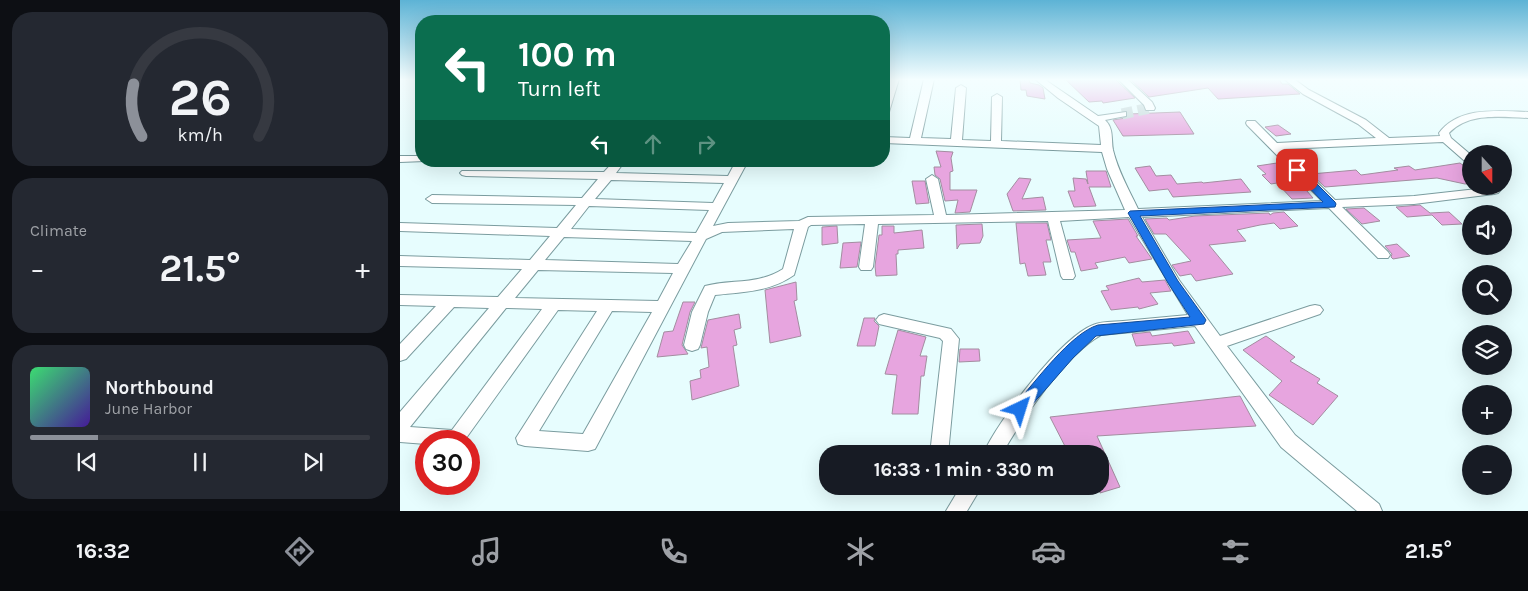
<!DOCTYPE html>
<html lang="en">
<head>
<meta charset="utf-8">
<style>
  :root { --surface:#171b24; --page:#242831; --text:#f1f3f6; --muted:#9ea1a6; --line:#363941; --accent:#8c9099 }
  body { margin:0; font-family:Karla,sans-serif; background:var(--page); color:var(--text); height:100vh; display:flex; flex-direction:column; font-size:19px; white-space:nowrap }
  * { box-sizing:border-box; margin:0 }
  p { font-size:16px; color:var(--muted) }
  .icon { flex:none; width:28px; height:28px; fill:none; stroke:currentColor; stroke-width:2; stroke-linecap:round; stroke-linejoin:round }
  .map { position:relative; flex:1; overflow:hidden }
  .side { display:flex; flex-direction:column; gap:12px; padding:12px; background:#0d0f14; width:400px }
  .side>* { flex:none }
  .top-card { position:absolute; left:15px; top:15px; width:475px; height:152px; border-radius:20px; box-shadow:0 5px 20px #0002; background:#0b6e4f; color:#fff; overflow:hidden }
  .needle { width:32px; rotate:159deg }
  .controls { position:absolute; left:1062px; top:145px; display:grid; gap:10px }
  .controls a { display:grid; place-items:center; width:50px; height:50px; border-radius:50%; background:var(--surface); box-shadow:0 5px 20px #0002; font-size:25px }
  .speed { position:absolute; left:15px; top:430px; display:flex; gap:10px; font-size:25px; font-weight:700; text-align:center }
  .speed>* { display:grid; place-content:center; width:65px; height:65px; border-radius:50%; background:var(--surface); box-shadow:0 5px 20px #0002; line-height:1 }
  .speed .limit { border:8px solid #d22; background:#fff; color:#111 }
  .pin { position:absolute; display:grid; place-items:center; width:42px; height:42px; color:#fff; margin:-21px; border-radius:10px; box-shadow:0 2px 8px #0006 }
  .me { position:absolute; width:55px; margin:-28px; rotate:41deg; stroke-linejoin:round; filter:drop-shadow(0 0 4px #0008) }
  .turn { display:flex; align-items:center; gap:18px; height:105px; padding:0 20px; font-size:22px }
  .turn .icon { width:65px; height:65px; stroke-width:2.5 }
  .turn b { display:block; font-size:35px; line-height:42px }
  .lanes { display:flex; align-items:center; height:48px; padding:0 20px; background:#0003; justify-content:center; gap:25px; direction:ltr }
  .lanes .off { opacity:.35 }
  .big { font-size:38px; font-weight:700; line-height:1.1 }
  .side .tile { flex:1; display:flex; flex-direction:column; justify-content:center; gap:8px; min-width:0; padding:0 18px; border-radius:20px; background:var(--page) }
  .side .dial { align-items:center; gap:0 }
  .dial svg { height:130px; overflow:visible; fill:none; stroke:var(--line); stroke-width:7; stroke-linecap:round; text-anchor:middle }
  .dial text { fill:var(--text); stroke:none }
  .song { display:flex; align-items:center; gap:15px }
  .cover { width:60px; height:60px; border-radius:8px; background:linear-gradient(135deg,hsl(140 70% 55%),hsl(260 70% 35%)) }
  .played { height:5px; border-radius:2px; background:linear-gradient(90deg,var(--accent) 20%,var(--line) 20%) }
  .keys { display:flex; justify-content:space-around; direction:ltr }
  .heat { display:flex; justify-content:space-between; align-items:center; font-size:28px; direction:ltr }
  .trip { position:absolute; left:419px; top:445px; width:290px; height:50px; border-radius:20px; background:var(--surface); box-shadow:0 5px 20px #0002; font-weight:700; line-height:50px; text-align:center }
  .dock { display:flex; height:80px; justify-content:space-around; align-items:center; background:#090b0e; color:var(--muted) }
  .dock .icon { width:35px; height:35px }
  .dock .on { color:var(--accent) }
  .dock b { font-size:22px; color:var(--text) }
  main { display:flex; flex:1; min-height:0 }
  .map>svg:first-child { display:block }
  .building { fill:#e7a5df; stroke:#a38da0 }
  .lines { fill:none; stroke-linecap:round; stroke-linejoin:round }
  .minor-tunnel { stroke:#c0d4d5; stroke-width:11; stroke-dasharray:11 5; stroke-linecap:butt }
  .minor-casing { stroke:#7b9c9f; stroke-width:2 }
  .minor { fill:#fff; fill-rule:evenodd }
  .route { fill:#1a73e8; stroke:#114b97 }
</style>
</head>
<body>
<main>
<section class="side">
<div class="tile dial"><svg viewBox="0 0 100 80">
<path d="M14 69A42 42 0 1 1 86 69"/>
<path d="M14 69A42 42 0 0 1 9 37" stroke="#8c9099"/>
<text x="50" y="56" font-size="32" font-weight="700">26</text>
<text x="50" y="72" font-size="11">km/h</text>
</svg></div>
<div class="tile"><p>Climate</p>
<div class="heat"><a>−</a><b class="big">21.5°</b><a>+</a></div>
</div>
<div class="tile">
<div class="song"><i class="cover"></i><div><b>Northbound</b><p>June Harbor</p></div></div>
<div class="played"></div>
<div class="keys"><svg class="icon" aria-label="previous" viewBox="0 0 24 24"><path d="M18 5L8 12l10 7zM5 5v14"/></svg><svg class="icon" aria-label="pause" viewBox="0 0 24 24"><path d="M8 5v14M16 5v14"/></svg><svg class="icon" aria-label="next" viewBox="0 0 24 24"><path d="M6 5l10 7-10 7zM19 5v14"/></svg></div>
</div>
</section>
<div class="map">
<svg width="1128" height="511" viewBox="0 0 1128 511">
  <rect width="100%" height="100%" fill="#e7fdfe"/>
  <!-- building -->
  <g class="building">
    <path d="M620 79H629L630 83 639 85 643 88 645 99 627 96 626 90H621Z"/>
    <path d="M665 79H715L735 98 703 103 702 101 689 102Z"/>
    <path d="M730 79H879L882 84H888L900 94 818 99 808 88 749 97Z"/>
    <path d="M780 112 794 134 723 136 713 120 726 118 728 114Z"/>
    <path d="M878 125 891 134 876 136 865 127Z"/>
    <path d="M536 151 553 152 551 158 553 171 550 172V190H577L570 212 555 213 558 200 545 201 540 179 535 175 534 167H541Z"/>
    <path d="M877 163 890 175H893L913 198 892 199 877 183 871 184 862 175 866 174 857 166Z"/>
    <path d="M1060 163 1071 171V183L1065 184 1037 178 925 187 911 174 956 170 961 175 998 170 994 168 1009 166 1015 170Z"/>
    <path d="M750 166 756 176 771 175 777 184 802 182 803 183 841 179 851 192 773 197 768 189 749 191 735 168Z"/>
    <path d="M686 171H706L711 187H689L696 206 674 207 668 191H675L673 178 686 179 688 184Z"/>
    <path d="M619 178 631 179 622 199 643 197 646 210 613 211 607 194Z"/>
    <path d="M512 181H525L529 203 516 204Z"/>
    <path d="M1020 205 1030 213 1049 212 1062 224 1042 225 1032 215 1007 217 996 207Z"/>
    <path d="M964 208 980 221 962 224 946 209Z"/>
    <path d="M884 212 898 226 880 229 874 223 860 225 837 230 846 241 809 245 833 274 796 281 791 274 780 276 772 265 791 261 766 234H754L745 219 767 218 769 220 795 216 869 213 870 215 873 213Z"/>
    <path d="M728 219 738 236H736L752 259 729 263 725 257 695 263 698 268 681 271 675 252H671L667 240 701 238 693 221Z"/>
    <path d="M616 223H647L651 240H646L651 262H643L646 275 628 276 625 263 620 264Z"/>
    <path d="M582 224 583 236 580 243 560 244 557 249 556 225Z"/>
    <path d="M437 226 438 243 422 245V227Z"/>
    <path d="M482 226H494V233L522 230 524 248 498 250V254H496L497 275 476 276 475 266 479 235H482Z"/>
    <path d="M461 242 457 267 440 268 443 243Z"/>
    <path d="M997 244 1010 256 993 259 991 257 992 254 985 246Z"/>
    <path d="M739 278 742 282 765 280 771 291 750 293 758 304 739 309 738 307 711 310 701 291 709 290 706 286Z"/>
    <path d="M396 282 397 300 394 301 401 336 370 343 365 290Z"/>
    <path d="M283 302H295L290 312 282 345 288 354 257 357 264 332 273 331Z"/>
    <path d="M339 314 341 328 334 330 337 345 333 346 339 386 292 400 290 381 301 378 300 370 309 367 307 347 301 348 308 320Z"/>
    <path d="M464 318H475L474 321 479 326 475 346H457Z"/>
    <path d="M498 330 526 337 520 356H527L524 376H521L518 414H492L497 375 485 374Z"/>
    <path d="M788 331 795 343 774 346 772 343 736 346 732 334 750 332 752 336Z"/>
    <path d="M866 336 895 357 890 361 920 379 917 383 938 396 913 425 869 395 882 381 843 350Z"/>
    <path d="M560 349H579L580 361 559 362Z"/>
    <path d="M840 396 856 426 697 436 720 487 700 493V454H669L650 417Z"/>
  </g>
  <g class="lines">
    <!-- minor-tunnel -->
    <path class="minor-tunnel" d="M722 114 750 108"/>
    <defs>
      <g id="minor">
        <path d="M489 79H499L489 112 484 115V97Z"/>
        <path d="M524 79H534L521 138 551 139 556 88 561 85 566 88 562 140 591 141 592 97 597 94 602 97 601 141 701 145 699 126 658 98 635 79H644L698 116 726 112V116L705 120C714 128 711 140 713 150 718 171 729 190 738 209L922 201 847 125 846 123 847 121H855L877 143 976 138 958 124 903 94 884 79H894L909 90 966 120 989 138 1040 136 1039 133C1059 106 1098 111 1128 112V118C1102 117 1069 112 1049 133L1051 138 1071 155V164L1067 163 1043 142 883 149 935 200 1014 196 1104 186 1098 193 1094 194 1014 204 942 207 988 252 990 255 988 258H978L929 208 742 217 779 280 820 336 910 306 915 305 920 306 923 310 920 314 827 346 895 435 979 504 982 511H957L881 447 795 326 701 335C666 354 622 419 602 454H583C598 421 660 338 693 325 702 321 714 322 723 321 745 319 766 317 788 315L729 217 660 221 675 276 673 279H663L661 276 648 221 478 224 473 267 471 270H461L459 267 465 224 411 225 408 227 394 275C370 292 343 292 315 295L308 312 300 345 298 349 292 351 286 349 284 345 292 312 305 286C331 279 358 285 383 269L394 229 322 232 306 239 195 449 188 451 125 446 118 444 116 438 197 311 158 310 64 441H26V444L0 442V412L89 308 54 307 6 359 0 361V344L36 306 0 305V295L98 297 122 269 0 266V256L130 260 150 236 0 231V223L157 228 176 205 32 203 26 199 32 195 182 198 198 179 66 176 62 175 60 173 62 171 204 172 214 161H225L216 173 328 176 336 161H348L313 226 328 223 399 221 408 217 534 215 526 179 532 175 538 179 546 215 725 210 707 169 702 152 484 143V137L510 138ZM211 180 324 183 313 203 195 199ZM189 206 309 210 296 233 171 229ZM164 237 292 241 278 264 145 260ZM138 270 273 273 258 301 115 298ZM106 308 142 309 52 430 10 427ZM212 311 252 312 183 434 139 431Z"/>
        <path d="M718 79H727L752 102 755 108 754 110H746L744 105Z"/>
        <path d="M0 156H21V161H25L0 162Z"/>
        <path d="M484 314 551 329 559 339 548 454H530L543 341 540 338 479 324 476 320 479 316Z"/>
        <path d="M561 486H582L567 511H546Z"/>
      </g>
    </defs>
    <!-- minor casing -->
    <use href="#minor" class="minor-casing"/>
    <!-- minor -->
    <use href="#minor" class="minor"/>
  </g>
  <!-- sky -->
  <linearGradient id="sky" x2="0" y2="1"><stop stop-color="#5db3d5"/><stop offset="0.53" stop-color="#f4feff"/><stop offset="1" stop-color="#f4feff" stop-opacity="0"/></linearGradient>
  <rect width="1128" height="150" fill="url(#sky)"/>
  <!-- route -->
  <path class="route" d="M897 167 901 168 935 202 936 204 935 207 740 216 778 281 804 317 806 320 804 324 696 336 673 358 625 413 620 415 615 413 613 409 615 405C635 382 671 333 698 325L790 317 768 283 728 213 730 211 923 202 894 172 892 170Z"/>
</svg>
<div class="controls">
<a><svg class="needle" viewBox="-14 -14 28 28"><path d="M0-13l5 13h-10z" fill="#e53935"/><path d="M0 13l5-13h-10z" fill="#9ea1a6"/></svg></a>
<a><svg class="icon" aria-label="sound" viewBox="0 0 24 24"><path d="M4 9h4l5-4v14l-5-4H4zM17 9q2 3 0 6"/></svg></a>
<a><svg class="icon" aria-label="search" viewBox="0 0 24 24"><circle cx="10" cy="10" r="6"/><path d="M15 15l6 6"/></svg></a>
<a><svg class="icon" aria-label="layers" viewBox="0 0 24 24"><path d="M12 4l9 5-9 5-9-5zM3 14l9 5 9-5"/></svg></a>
<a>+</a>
<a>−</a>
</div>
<div class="speed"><div class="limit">30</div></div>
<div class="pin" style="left:897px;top:170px;background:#d93025"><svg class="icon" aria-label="arrive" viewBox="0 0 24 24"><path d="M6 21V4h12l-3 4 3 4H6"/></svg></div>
<svg class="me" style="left:620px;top:409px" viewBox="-20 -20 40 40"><path d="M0-17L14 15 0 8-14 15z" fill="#1a73e8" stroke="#fff" stroke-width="4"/></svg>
<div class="trip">16:33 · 1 min · 330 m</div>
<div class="top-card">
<div class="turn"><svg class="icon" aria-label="left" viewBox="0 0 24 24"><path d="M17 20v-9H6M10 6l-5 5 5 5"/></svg><div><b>100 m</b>Turn left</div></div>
<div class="lanes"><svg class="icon" aria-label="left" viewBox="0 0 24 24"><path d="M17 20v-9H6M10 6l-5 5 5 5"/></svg><svg class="icon off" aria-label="ahead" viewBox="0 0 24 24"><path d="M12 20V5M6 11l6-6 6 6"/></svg><svg class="icon off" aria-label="right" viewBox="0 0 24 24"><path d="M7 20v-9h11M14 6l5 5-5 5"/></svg></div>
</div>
</div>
</main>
<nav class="dock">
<b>16:32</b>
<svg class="icon on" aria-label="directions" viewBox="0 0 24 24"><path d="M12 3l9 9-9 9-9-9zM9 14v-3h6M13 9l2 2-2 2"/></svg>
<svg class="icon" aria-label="music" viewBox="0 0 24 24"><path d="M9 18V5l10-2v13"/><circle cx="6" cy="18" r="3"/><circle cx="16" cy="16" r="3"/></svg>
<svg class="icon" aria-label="phone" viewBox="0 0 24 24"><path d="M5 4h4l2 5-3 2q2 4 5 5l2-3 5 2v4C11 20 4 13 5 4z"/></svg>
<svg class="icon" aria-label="climate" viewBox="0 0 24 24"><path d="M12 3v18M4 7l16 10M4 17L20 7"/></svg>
<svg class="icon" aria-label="car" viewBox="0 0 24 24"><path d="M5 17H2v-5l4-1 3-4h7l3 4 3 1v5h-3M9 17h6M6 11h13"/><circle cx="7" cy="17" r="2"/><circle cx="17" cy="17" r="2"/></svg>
<svg class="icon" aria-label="filters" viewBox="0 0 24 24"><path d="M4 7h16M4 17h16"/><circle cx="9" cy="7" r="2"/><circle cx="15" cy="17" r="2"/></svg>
<b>21.5°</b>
</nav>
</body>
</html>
